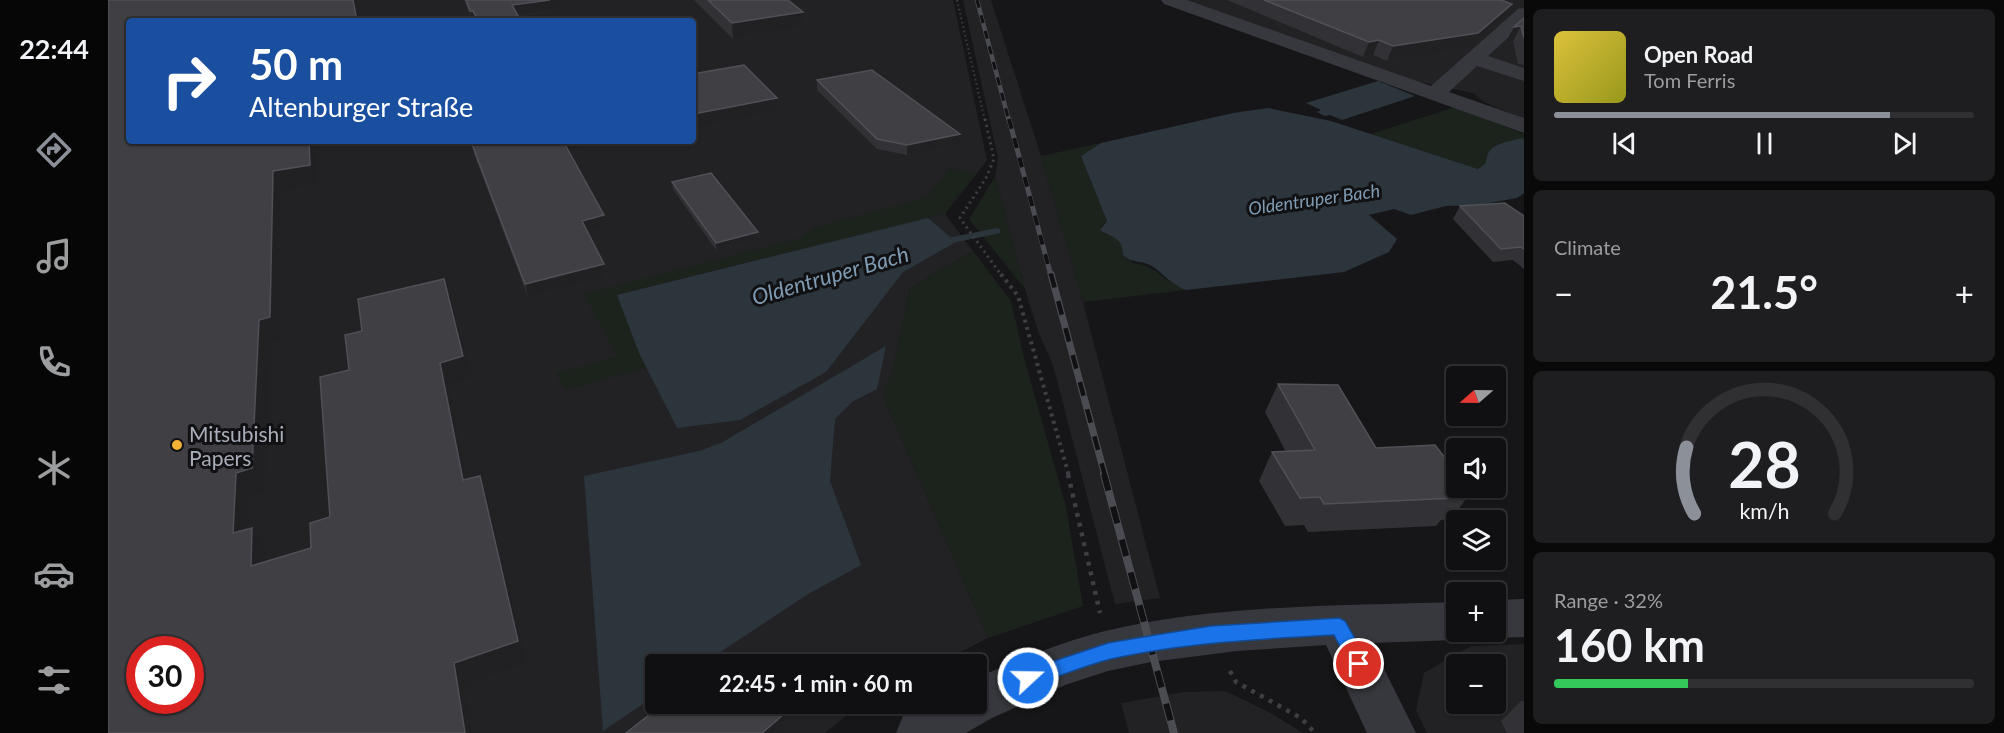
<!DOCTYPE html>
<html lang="en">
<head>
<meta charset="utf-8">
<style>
  :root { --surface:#101012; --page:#1e1e20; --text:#f1f3f6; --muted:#9c9d9f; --line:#303032; --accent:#8c9099 }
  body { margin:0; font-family:Lato,sans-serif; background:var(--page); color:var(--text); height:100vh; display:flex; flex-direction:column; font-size:22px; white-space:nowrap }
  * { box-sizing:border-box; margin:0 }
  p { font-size:20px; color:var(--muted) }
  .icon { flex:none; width:33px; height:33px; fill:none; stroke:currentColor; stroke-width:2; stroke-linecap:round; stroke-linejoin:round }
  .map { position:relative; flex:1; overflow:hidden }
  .side { display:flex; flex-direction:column; gap:9px; padding:9px; background:#09090a; width:480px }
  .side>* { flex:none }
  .hud { position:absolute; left:18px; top:18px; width:570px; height:126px; border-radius:6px; box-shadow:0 2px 4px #0004,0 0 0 2px var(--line); background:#1a4fa0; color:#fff; overflow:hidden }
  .needle { width:39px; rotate:250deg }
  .tools { position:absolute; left:1338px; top:366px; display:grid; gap:12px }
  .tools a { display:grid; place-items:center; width:60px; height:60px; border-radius:6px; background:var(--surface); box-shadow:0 2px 4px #0004,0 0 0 2px var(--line); font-size:30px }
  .speed { position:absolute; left:18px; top:636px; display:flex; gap:12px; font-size:30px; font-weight:700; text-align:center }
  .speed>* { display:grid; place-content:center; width:78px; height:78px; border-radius:50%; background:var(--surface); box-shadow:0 2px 4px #0004,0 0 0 2px var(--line); line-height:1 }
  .speed .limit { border:9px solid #d22; background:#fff; color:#111 }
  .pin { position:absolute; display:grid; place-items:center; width:51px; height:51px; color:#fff; margin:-26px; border:3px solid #fff; border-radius:50%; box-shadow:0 2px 6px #0007 }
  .me { position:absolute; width:66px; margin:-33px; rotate:69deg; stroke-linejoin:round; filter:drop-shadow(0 0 4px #0008) }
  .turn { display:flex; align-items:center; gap:21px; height:126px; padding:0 24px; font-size:27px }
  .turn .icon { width:78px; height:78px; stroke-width:2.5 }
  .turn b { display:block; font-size:42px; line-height:51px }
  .big { font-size:45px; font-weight:700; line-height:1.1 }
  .side .widget { flex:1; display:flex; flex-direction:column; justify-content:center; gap:9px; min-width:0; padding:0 21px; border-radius:9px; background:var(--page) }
  .side .dial { align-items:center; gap:0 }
  .dial svg { height:156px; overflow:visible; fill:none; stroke:var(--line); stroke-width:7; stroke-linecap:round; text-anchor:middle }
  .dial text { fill:var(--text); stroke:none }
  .song { display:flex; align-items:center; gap:18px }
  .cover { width:72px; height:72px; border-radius:9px; background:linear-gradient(135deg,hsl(50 70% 55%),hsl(60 70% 35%)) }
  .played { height:6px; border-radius:3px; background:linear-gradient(90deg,var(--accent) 80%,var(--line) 80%) }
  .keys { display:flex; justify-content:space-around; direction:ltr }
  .heat { display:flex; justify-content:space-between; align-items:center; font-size:33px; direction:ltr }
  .charge { height:9px; border-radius:4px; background:linear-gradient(90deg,#34c759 32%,var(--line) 0) }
  .trip { position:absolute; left:537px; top:654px; width:342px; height:60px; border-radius:6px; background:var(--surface); box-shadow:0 2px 4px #0004,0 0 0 2px var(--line); font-weight:700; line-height:60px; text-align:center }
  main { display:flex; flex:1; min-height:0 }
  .menu { display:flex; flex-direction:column; width:108px; justify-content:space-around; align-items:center; background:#060607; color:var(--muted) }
  .menu .icon { width:42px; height:42px }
  .menu .active { color:var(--accent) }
  .menu b { font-size:27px; color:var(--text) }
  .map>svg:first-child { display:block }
  .built { fill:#222225; fill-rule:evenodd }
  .green { fill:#1c231d }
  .water { fill:#2c353c }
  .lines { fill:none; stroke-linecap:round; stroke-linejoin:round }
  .stream { fill:#2c353c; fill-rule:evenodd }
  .path-far3 { stroke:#3d3f44; stroke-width:2; stroke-dasharray:1.5 3; stroke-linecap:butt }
  .path-far2 { stroke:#3d3f44; stroke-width:3; stroke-dasharray:2 4; stroke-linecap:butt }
  .path-far1 { stroke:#3d3f44; stroke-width:4; stroke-dasharray:3 4.5; stroke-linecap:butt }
  .path { stroke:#3d3f44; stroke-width:4.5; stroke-dasharray:4 6; stroke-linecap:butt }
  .minor { fill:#37383d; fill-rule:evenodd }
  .rail-far3-casing { stroke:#4a4c52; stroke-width:4.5 }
  .rail-far2-casing { stroke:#4a4c52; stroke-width:5 }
  .rail-far1-casing { stroke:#4a4c52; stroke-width:7 }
  .rail-casing { stroke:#4a4c52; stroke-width:8 }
  .rail-far3 { stroke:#111113; stroke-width:3; stroke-dasharray:8; stroke-linecap:butt }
  .rail-far2 { stroke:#111113; stroke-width:4; stroke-dasharray:10; stroke-linecap:butt }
  .rail-far1 { stroke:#111113; stroke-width:4.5; stroke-dasharray:14; stroke-linecap:butt }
  .rail { stroke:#111113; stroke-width:6; stroke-dasharray:17; stroke-linecap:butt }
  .wall { fill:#323236 }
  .shaded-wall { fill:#212124 }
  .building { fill:#3f3f44; stroke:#4f5156; stroke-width:1.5; fill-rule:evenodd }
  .route { fill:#1a73e8; stroke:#114b97; stroke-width:1.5 }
  .poi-dot { fill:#f2b134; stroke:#111113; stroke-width:2 }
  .labels { text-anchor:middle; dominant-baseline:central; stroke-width:6; stroke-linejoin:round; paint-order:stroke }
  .far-water-label { font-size:18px; font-style:italic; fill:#7f9bb3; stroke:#111113 }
  .poi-label { font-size:21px; fill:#a8adb8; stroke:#111113; text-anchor:start }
  .water-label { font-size:22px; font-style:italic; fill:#7f9bb3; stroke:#111113 }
</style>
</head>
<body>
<main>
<nav class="menu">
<b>22:44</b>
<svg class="icon active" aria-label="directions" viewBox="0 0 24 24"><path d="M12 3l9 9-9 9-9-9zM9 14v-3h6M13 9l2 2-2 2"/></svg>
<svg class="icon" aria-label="music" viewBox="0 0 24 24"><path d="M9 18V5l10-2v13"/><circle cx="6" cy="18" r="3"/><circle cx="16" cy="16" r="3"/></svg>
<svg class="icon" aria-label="phone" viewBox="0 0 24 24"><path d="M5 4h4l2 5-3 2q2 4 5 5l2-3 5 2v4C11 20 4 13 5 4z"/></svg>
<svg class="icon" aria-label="climate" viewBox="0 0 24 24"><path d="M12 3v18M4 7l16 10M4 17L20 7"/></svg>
<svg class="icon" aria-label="car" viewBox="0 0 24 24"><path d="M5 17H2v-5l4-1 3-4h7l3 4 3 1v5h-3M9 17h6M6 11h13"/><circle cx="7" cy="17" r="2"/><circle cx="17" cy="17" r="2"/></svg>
<svg class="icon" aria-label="filters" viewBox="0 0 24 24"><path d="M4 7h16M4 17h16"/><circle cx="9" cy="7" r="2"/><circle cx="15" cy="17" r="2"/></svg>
</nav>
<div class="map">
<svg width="1416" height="733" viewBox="0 0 1416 733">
  <rect width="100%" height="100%" fill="#161618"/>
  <!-- built -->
  <g class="built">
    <path d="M0 0H845L879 160 837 214 865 251 802 288 785 369 775 396 880 638 829 664H548V704H753L717 733H0ZM21 21H585V141H21ZM32 650H82V700H32Z"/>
    <path d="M855 0H883L933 156 975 302 1052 598 1007 604 945 365 931 334 917 289 887 177 890 158Z"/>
    <path d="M1074 0H1416V119L1378 103 1365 93 1297 79Z"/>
    <path d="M1416 644V733H1319L1308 710 1316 673 1363 646ZM1348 664H1388V704H1348Z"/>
    <path d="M1117 691 1159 711 1195 733H1021L1013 703 1076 692Z"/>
  </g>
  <!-- green -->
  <g class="green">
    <path d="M1347 107 1416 134V139L1378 154V163L1370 169 1263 134Z"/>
    <path d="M993 143 973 156 999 221 993 227 995 233 1012 240 1025 263C1049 266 1055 281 1078 290L975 302 933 156Z"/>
    <path d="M841 168 869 173 836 214 509 295 538 368 456 390 448 373 509 357 476 294 692 238 708 227 820 197Z"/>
    <path d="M887 177 917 289 861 219Z"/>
    <path d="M865 251 903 301 916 358 958 507 975 606 880 638 775 396 785 369 802 288Z"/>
  </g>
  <!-- water -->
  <g class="water">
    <path d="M1270 81 1307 96 1234 120 1222 115 1217 116 1209 112 1213 110 1198 103Z"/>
    <path d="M1160 108 1223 121 1370 169 1378 163C1378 143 1398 143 1413 138L1416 139V193L1409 198 1370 205 1338 206 1303 215 1286 209 1261 215 1289 239 1281 252 1236 272 1078 290C1060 283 1055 272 1042 265 1032 260 1026 264 1015 255 1015 237 1004 238 992 230L999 221 973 156 993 143 1125 113Z"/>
    <path d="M820 218 848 242 795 272 718 372 632 420 569 428 531 353 509 295Z"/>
    <path d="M778 346 769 389 744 402 727 419 722 481 753 565 702 593 594 664H548L547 696 495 731 476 476 591 451 613 443Z"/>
  </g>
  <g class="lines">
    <!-- stream -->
    <path class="stream" d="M889 228 892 229V233L830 246 826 243 830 240Z"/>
    <!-- path-far3 -->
    <path class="path-far3" d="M849 0 877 121"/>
    <!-- path-far2 -->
    <path class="path-far2" d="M877 119 886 159 878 178 852 218 894 276"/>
    <!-- path-far1 -->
    <path class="path-far1" d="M893 274 910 296 961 476"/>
    <!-- path -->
    <g class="path">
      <path d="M960 474 992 613"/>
      <path d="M1122 671 1128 682 1193 718 1207 733"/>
    </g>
    <!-- minor -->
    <g class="minor">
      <path d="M1053 0H1079L1323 86 1410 9 1416 8V23L1380 56 1416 68V81L1369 66 1341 92 1416 118V133L1056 4Z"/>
      <path d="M1416 599V637L1388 638 1373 632H1388V600Z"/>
      <path d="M1348 602V632H1365L1363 634 1348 640 1263 643 1308 733H1259L1218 645 1129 651 1043 662 1000 671 957 685 882 719 858 733H788L795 716 819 704H868V678C910 660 953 642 997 631 1111 604 1232 606 1348 602Z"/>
    </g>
    <defs>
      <path id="rail-far3" d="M869 0 901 121"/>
      <path id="rail-far2" d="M901 119 943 276"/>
      <path id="rail-far1" d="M943 274 997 476"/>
      <path id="rail" d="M996 474 1066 733"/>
    </defs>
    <!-- rail-far3 casing -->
    <use href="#rail-far3" class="rail-far3-casing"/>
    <!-- rail-far2 casing -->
    <use href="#rail-far2" class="rail-far2-casing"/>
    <!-- rail-far1 casing -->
    <use href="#rail-far1" class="rail-far1-casing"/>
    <!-- rail casing -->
    <use href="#rail" class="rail-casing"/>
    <!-- rail-far3 -->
    <use href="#rail-far3" class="rail-far3"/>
    <!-- rail-far2 -->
    <use href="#rail-far2" class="rail-far2"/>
    <!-- rail-far1 -->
    <use href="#rail-far1" class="rail-far1"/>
    <!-- rail -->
    <use href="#rail" class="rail"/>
  </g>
  <!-- wall -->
  <g class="wall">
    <path d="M356 0H452L454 9 410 16 413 21H365Z"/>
    <path d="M586 0H680L695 12V27L625 39Z"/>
    <path d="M1119 0H1393L1404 4 1397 17 1363 48 1279 61 1265 55 1255 57Z"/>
    <path d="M1416 18V65L1410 64 1405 41 1398 42 1406 27Z"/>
    <path d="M709 80 851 144 799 155 769 149 709 90Z"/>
    <path d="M381 141H510L460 151 496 215 499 228 480 233 496 264 498 278 420 297 367 157 364 144Z"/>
    <path d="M564 182 650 240 608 250 565 189Z"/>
    <path d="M1352 206 1416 216V269L1405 260 1385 262 1345 219Z"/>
    <path d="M1170 384 1268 448 1364 491 1343 519 1333 520 1328 526 1200 532 1196 525 1177 526 1151 481 1164 452H1178L1157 412Z"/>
    <path d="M1413 701H1416V733H1399L1393 721Z"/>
  </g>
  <!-- shaded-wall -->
  <g class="shaded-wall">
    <path d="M245 0H248L252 21H249Z"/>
    <path d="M442 0H452L454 9 407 16 404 5Z"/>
    <path d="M1404 4 1397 17 1363 48 1279 61 1285 46Z"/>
    <path d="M362 11H365L367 21H365Z"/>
    <path d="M695 12V27L625 39 624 23Z"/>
    <path d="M1413 26 1405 41 1398 42 1406 27Z"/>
    <path d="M1271 40 1265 55 1255 57 1261 42Z"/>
    <path d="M669 98V110L585 126V114Z"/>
    <path d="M852 134 851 144 799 155V145Z"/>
    <path d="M201 141H207L209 183 173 190 172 338 162 341 157 490 141 494 139 555 125 533 128 473 151 320 165 171Z"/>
    <path d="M454 141H510L456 152Z"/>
    <path d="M496 215 499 228 476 234 474 221Z"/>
    <path d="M650 232V240L608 250V243Z"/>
    <path d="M496 264 498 278 420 297 417 284Z"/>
    <path d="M336 279 343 299 363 377 340 384 364 502 355 480 332 363Z"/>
    <path d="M372 476 379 497 418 662 356 684 364 733H357L346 663Z"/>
    <path d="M144 528 158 549 157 587 143 566Z"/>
    <path d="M676 714V728L671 733H654Z"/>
  </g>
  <!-- building -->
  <g class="building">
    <path d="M0 0H245L249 21H21V141H201L202 165 165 171 162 317 151 320 144 468 128 473 125 533 144 528 143 566 203 548 202 523 222 517 212 377 241 370 237 335 254 331 250 299 336 279 355 356 332 363 355 480 372 476 410 641 346 663 357 733H0ZM32 650H82V700H32Z"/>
    <path d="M358 0H442L404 5 413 21H370L365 11H362Z"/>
    <path d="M600 0H680L695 12 624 23Z"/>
    <path d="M1156 0H1393L1404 4 1370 33 1285 46 1271 40 1261 42Z"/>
    <path d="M1416 18V38L1413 26 1406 27Z"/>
    <path d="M636 65 669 98 585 114V74Z"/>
    <path d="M764 70 852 134 799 145 769 139 709 80Z"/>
    <path d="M381 141H455L496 215 474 221 496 264 417 284 364 144Z"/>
    <path d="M603 173 650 232 608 243 564 182Z"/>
    <path d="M1397 203 1416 216V249L1413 247 1393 249 1352 206Z"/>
    <path d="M1170 384 1230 385 1268 448 1327 445 1348 472V488H1361L1364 491 1343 492 1348 498 1216 504 1212 497 1192 498 1164 452 1207 450Z"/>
    <path d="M619 654 629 664H605Z"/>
    <path d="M555 704H666L676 714 654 733H518Z"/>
  </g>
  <!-- route -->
  <path class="route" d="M1231 618 1237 621 1258 658 1261 664 1258 670 1251 673 1244 670 1226 635C1151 639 1076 643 1003 659 975 666 947 678 920 687L913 685 910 678 913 672 1000 643 1041 636 1103 626Z"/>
  <!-- markers -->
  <circle class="poi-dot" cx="69" cy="445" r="6"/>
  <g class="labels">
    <!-- far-water labels -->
    <g class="far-water-label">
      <text transform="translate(1206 199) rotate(-8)">Oldentruper Bach</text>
    </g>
    <!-- poi labels -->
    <g class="poi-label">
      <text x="81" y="433">Mitsubishi<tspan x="81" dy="24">Papers</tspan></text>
    </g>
    <!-- water labels -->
    <g class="water-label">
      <text transform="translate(722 275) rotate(-16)">Oldentruper Bach</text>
    </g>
  </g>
</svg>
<div class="tools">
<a><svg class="needle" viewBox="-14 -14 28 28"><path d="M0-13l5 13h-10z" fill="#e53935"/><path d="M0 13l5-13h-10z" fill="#9c9d9f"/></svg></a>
<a><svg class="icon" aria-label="sound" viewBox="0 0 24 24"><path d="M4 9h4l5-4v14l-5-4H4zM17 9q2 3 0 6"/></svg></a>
<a><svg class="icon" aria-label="layers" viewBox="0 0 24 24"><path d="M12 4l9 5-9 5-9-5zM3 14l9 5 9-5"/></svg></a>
<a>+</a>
<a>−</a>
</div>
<div class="speed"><div class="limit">30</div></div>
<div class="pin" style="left:1251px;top:664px;background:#d93025"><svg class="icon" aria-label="arrive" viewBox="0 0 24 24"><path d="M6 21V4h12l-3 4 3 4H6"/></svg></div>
<svg class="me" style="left:920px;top:678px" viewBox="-20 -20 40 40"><circle r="17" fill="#1a73e8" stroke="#fff" stroke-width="3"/><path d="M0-11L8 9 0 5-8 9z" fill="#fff"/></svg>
<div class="trip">22:45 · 1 min · 60 m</div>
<div class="hud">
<div class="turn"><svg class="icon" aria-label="right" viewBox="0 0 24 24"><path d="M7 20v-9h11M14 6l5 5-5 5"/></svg><div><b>50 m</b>Altenburger Straße</div></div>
</div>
</div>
<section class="side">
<div class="widget">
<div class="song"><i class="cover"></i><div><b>Open Road</b><p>Tom Ferris</p></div></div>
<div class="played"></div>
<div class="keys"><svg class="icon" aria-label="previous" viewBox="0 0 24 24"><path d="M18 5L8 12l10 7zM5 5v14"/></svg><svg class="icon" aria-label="pause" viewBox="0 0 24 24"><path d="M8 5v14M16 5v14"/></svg><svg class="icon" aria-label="next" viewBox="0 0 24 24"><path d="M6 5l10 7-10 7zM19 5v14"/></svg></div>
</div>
<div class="widget"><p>Climate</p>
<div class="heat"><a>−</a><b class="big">21.5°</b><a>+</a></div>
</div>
<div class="widget dial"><svg viewBox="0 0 100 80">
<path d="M14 69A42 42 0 1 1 86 69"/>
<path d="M14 69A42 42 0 0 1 10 35" stroke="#8c9099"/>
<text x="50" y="56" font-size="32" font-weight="700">28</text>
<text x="50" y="72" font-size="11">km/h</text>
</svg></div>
<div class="widget"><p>Range · 32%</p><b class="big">160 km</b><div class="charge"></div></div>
</section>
</main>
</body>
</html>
